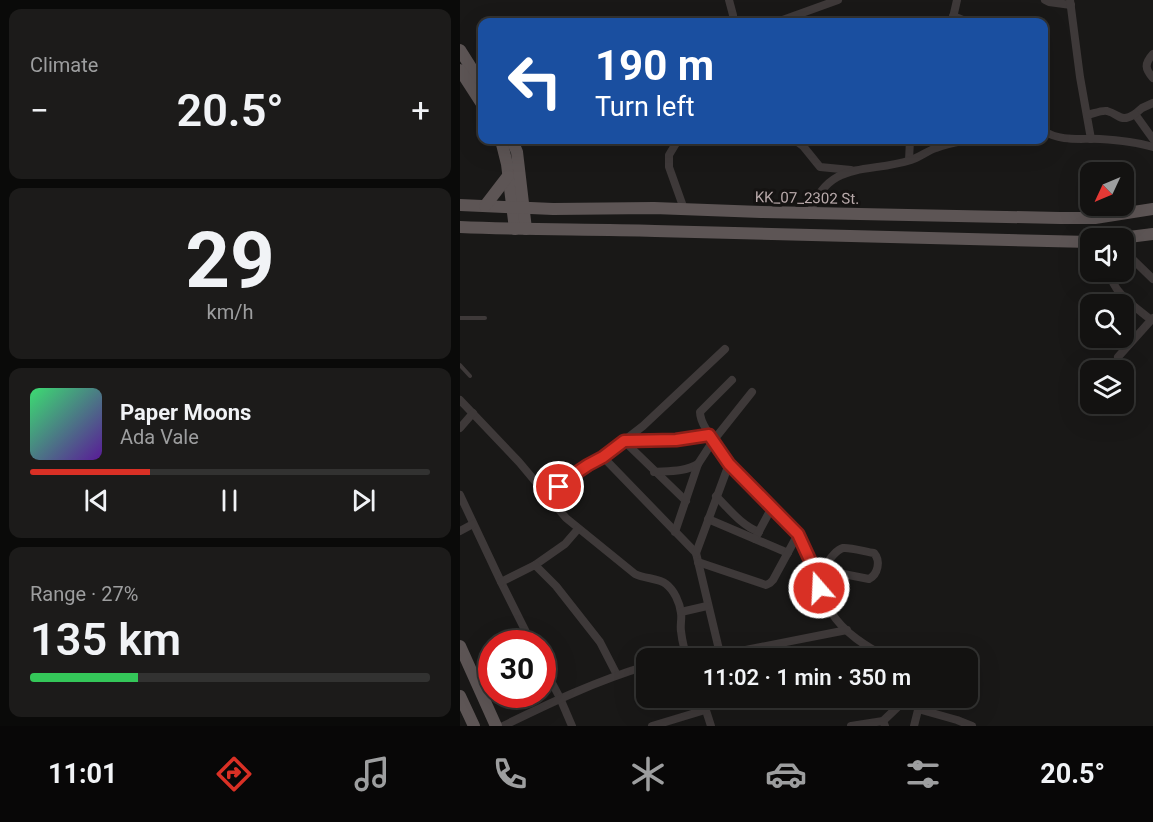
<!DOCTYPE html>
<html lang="en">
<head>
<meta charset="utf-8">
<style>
  :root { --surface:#131211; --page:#1c1b1a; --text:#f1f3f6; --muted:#9d9e9f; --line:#323231; --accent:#d93025 }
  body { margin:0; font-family:Roboto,sans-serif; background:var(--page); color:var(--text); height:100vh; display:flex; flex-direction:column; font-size:22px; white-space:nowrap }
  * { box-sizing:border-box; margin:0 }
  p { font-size:20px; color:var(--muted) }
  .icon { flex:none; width:33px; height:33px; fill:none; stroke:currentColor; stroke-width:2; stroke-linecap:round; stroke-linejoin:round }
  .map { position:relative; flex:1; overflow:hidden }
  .panel { display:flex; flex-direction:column; gap:9px; padding:9px; background:#0a0a09; width:460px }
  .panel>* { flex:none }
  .guide { position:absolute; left:18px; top:18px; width:570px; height:126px; border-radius:12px; box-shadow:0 6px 24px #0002,0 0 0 2px var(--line); background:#1a4fa0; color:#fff; overflow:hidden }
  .needle { width:39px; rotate:226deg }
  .fabs { position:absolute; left:620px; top:162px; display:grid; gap:12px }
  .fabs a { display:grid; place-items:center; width:54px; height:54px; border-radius:12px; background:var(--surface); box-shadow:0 6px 24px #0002,0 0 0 2px var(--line); font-size:30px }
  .speed { position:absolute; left:18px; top:630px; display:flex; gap:12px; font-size:30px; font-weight:700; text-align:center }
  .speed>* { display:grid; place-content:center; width:78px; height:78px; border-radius:50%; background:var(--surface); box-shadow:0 6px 24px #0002,0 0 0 2px var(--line); line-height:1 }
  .speed .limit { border:9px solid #d22; background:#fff; color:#111 }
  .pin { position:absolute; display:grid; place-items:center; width:51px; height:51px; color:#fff; margin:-26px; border:3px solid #fff; border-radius:50%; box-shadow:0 2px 6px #0007 }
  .me { position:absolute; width:66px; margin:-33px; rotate:341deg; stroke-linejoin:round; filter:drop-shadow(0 0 4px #0008) }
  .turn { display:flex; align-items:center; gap:21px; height:126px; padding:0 18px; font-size:27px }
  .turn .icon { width:78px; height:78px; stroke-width:2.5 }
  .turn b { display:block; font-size:42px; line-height:51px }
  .big { font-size:45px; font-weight:600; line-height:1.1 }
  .panel .tile { flex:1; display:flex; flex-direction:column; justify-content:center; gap:9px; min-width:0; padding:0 21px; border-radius:12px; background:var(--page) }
  .panel .dial { align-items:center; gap:0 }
  .dial b { font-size:78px; line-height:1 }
  .song { display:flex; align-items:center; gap:18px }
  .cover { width:72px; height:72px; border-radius:9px; background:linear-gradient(135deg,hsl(140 70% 55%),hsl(270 70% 35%)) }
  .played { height:6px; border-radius:3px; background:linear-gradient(90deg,var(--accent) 30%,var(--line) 30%) }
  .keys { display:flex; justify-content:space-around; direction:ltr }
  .heat { display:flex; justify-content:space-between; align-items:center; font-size:33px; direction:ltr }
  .charge { height:9px; border-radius:4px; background:linear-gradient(90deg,#34c759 27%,var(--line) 0) }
  .trip { position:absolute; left:176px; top:648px; width:342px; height:60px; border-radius:12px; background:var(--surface); box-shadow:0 6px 24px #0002,0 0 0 2px var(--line); font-weight:600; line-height:60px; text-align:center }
  .tabs { display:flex; height:96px; justify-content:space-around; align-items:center; background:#080707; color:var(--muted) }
  .tabs .icon { width:42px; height:42px }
  .tabs .current { color:var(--accent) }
  .tabs b { font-size:27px; color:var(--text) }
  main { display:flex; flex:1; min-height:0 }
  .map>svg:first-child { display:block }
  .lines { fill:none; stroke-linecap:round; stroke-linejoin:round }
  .service { stroke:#3e3939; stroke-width:4 }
  .minor { stroke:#3e3939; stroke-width:8 }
  .primary { stroke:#5d5555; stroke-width:12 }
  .route-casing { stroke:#8d1f18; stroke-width:15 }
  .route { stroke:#d93025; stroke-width:10 }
  .labels { text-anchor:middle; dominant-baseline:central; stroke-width:6; stroke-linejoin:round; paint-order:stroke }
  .street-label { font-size:15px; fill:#b9aaab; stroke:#151312 }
</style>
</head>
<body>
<main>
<section class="panel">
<div class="tile"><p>Climate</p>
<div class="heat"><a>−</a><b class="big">20.5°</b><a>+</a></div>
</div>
<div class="tile dial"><b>29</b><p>km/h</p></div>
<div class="tile">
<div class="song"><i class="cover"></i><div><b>Paper Moons</b><p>Ada Vale</p></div></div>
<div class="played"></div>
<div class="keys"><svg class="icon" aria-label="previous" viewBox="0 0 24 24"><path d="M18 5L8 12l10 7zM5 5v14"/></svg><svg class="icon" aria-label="pause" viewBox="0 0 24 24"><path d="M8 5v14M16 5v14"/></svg><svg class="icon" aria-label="next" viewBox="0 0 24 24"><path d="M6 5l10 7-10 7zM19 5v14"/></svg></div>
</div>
<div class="tile"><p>Range · 27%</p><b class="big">135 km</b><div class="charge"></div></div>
</section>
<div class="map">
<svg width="693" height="726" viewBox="0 0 693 726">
  <rect width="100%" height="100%" fill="#191817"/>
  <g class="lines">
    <!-- service -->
    <g class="service">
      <path d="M0 318H25"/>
      <path d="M0 365 10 376"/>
    </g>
    <!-- minor -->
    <g class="minor">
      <path d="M269 0 273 15V22"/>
      <path d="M585 0 589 2 611 5"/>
      <path d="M610 0 620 77 631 139"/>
      <path d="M493 16 508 22"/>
      <path d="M317 22 378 0"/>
      <path d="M492 22 497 0"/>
      <path d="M693 54C684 64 685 69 693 78"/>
      <path d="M693 103 682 108 675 114 693 139"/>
      <path d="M627 115C633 114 641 110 647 111 661 115 660 123 675 114"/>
      <path d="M584 131C601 142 621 138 640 139 657 140 677 142 693 147"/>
      <path d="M218 140 209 155V167L224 209"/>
      <path d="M335 140 343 146 360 167 391 170"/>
      <path d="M449 160 450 140"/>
      <path d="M350 213C369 159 408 174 451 160 460 157 467 151 476 148 486 144 498 142 508 140"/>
      <path d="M663 250 693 279"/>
      <path d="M651 272C649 290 678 309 691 320"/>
      <path d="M658 357 693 318"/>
      <path d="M0 400 59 462 106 518 175 574C185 579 199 578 206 584 214 590 220 603 221 613 222 619 220 625 221 631 222 640 224 650 228 658"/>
      <path d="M0 428 13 413"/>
      <path d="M164 441 226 501"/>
      <path d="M164 441 216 440 249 435"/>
      <path d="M143 457 236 553 261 658"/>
      <path d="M194 472C209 471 225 472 238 464"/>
      <path d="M0 495 41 582 72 644"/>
      <path d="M256 496C269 509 281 525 299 532"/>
      <path d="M88 497 110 477 128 465 143 457 183 426 265 349"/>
      <path d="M312 507 295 539 328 553"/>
      <path d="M248 519 295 539"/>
      <path d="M0 531 13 524"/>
      <path d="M215 532 238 464 253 441 292 392"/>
      <path d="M338 534C344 547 351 560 355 573 360 586 363 600 371 612 384 633 407 647 428 658"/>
      <path d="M236 553 269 464"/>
      <path d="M238 562 306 585 310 583 313 580 338 534C306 501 269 470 246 429 243 424 240 419 240 412L272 380"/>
      <path d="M75 565 105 544 118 529"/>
      <path d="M355 571 363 570C367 563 375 550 383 548 390 547 406 552 414 553 421 561 418 574 409 579L363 570"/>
      <path d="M41 582 75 565 96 586 140 642 157 675"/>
      <path d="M221 612 247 606"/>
      <path d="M260 655 387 630"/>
      <path d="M209 658 226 653"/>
      <path d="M82 664 100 698 112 726"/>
      <path d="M242 698 251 726"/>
      <path d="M458 709 497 720 512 726"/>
      <path d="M423 721 447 698"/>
      <path d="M43 726C90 703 136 681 186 666"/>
      <path d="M192 726 245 710"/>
      <path d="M391 726 423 721 425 726"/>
      <path d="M454 726 461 698"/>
    </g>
    <!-- primary -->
    <g class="primary">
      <path d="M0 50 22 85"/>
      <path d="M0 70 22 104"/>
      <path d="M41 140 47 164 55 229"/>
      <path d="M52 140 57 152 66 229"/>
      <path d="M0 205 93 209 194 208 301 212 600 218H635L693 209"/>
      <path d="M25 206 48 176"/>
      <path d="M0 227C65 230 130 229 195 231 340 235 485 239 630 242"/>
      <path d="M661 238 693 234"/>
      <path d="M0 646 36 726"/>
      <path d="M0 696 14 726"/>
    </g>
  </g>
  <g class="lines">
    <defs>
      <path id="route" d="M99 487 110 477 128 465 143 457 164 441 216 440 249 435 269 464 338 534 355 571 359 588"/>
    </defs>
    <!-- route casing -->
    <use href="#route" class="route-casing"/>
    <!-- route -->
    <use href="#route" class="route"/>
  </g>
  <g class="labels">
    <!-- street labels -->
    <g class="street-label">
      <text transform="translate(347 198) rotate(1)">KK_07_2302 St.</text>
    </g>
  </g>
</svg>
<div class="fabs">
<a><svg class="needle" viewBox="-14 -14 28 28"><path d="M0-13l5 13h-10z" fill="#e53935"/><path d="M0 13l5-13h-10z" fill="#9d9e9f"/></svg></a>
<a><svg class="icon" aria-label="sound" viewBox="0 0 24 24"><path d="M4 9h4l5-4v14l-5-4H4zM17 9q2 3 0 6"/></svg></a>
<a><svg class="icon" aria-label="search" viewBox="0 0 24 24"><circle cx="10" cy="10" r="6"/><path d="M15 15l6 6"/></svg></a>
<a><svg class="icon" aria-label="layers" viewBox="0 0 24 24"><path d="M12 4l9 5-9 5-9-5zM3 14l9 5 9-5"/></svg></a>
</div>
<div class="speed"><div class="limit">30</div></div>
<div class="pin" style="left:99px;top:487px;background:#d93025"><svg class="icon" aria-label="arrive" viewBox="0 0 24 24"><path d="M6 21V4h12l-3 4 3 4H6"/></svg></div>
<svg class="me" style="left:359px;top:588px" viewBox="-20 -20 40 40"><circle r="17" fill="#d93025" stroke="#fff" stroke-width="3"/><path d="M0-11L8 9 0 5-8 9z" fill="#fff"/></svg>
<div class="trip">11:02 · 1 min · 350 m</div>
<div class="guide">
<div class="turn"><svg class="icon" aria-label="left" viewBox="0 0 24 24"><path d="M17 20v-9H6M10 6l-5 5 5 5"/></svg><div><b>190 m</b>Turn left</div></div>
</div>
</div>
</main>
<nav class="tabs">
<b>11:01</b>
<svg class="icon current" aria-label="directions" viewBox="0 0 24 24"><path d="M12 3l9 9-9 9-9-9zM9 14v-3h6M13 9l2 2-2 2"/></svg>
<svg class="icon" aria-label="music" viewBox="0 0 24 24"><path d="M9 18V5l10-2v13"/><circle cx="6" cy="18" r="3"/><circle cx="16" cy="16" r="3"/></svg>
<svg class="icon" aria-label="phone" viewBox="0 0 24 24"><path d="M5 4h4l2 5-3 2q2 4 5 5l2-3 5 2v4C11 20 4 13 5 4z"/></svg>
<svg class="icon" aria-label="climate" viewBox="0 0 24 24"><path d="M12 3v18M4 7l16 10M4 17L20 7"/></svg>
<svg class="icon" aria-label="car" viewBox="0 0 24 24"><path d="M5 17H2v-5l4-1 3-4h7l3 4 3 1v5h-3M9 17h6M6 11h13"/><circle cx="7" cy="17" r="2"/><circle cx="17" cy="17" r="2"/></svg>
<svg class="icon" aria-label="filters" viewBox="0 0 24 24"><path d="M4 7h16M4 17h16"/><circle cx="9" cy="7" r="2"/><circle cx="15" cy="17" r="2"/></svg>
<b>20.5°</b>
</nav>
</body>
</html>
